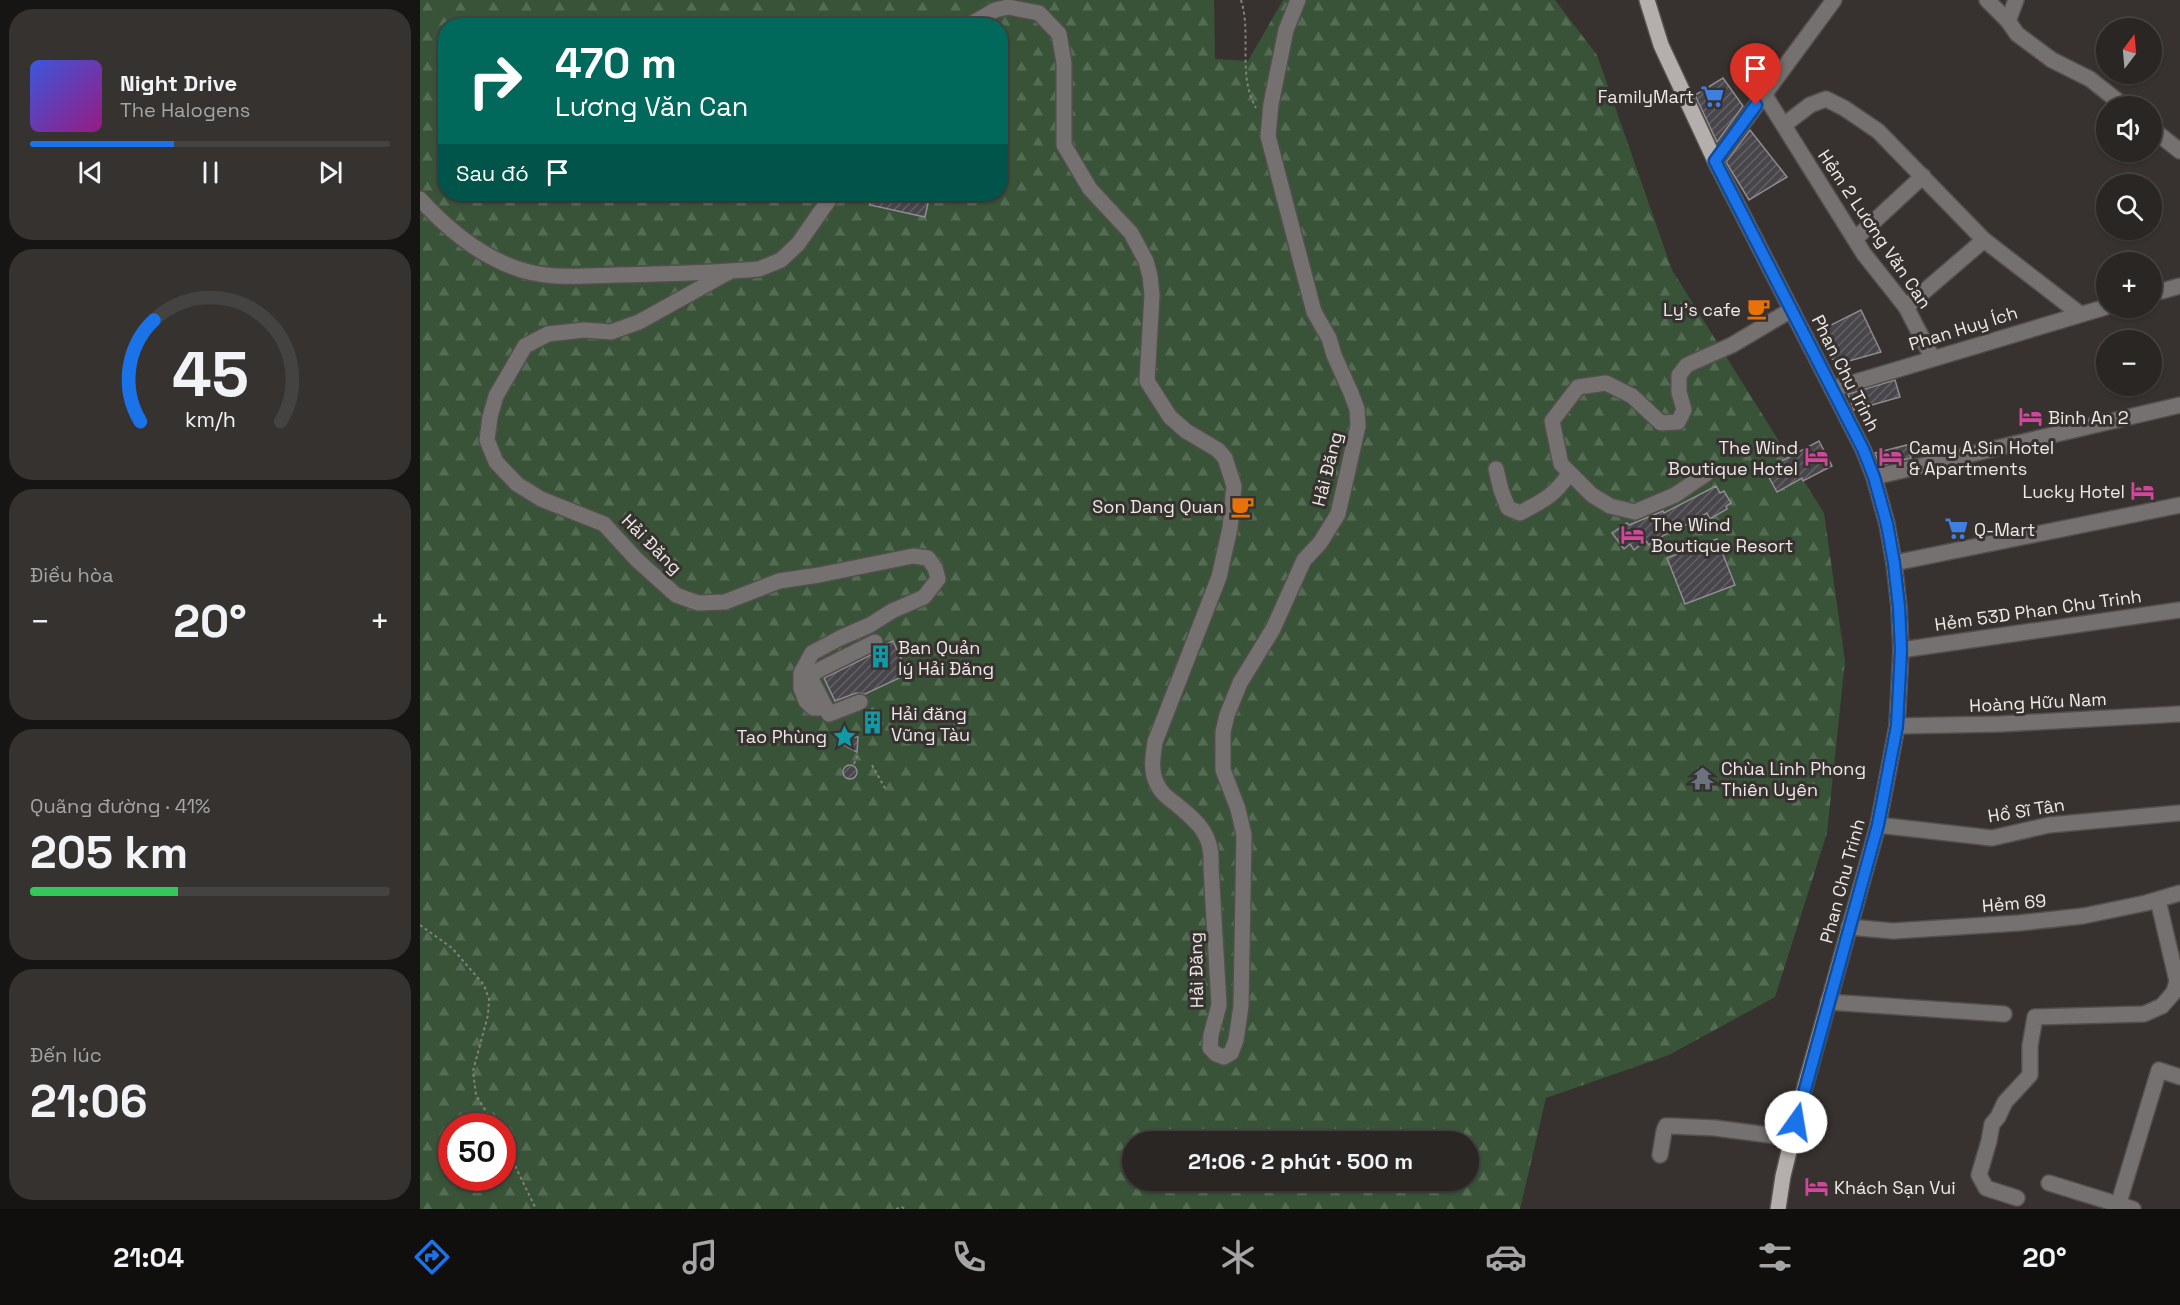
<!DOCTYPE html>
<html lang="vi">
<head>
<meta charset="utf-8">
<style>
  :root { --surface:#292623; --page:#353230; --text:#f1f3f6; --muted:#a5a5a6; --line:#454341; --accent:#1a73e8 }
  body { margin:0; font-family:"Space Grotesk",sans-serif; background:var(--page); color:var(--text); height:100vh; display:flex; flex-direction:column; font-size:22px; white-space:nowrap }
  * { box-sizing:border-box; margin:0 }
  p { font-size:20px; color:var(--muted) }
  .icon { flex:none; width:33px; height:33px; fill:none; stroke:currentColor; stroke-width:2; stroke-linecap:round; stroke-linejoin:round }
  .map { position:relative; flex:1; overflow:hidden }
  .details { display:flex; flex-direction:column; gap:9px; padding:9px; background:#171513; width:420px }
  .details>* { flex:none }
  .banner { position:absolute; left:18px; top:18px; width:570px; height:183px; border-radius:24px; box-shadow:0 2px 4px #0004,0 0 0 2px var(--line); background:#00695c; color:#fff; overflow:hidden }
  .needle { width:39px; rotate:16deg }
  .tools { position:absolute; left:1676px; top:18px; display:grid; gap:12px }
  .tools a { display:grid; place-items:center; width:66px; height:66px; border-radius:50%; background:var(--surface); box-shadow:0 2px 4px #0004,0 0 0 2px var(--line); font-size:30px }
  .speed { position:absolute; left:18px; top:1113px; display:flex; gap:12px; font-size:30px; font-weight:700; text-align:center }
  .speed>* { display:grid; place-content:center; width:78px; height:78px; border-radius:50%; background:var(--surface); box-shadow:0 2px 4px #0004,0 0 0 2px var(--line); line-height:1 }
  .speed .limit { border:9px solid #d22; background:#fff; color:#111 }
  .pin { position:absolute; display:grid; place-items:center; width:51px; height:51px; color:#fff; margin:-62px -26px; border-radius:50% 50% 50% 0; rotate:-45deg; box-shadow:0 0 6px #0007 }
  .pin .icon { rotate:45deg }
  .me { position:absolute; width:66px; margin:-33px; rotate:13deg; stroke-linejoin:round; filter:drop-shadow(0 0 4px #0008) }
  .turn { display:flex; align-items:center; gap:21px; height:126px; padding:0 18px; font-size:27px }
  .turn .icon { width:78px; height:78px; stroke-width:2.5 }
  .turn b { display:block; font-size:42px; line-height:51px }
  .then { display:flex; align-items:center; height:57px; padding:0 18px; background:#0003; gap:12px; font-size:22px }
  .big { font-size:45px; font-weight:700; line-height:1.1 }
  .details .tile { flex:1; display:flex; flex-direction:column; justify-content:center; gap:9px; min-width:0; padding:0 21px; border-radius:24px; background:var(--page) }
  .details .dial { align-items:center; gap:0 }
  .dial svg { height:156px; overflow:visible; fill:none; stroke:var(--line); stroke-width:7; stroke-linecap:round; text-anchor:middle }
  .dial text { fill:var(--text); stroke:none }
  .song { display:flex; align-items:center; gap:18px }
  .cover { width:72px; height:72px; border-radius:9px; background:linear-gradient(135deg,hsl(230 70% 55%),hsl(310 70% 35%)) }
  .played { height:6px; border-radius:3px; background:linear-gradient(90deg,var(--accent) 40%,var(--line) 40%) }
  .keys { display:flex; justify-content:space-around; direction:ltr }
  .heat { display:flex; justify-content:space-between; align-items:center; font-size:33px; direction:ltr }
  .charge { height:9px; border-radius:4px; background:linear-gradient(90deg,#34c759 41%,var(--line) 0) }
  .trip { position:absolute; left:702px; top:1131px; width:357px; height:60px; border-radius:30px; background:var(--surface); box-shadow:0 2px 4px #0004,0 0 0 2px var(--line); font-weight:700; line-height:60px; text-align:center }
  .tab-bar { display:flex; height:96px; justify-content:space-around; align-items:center; background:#100f0e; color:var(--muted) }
  .tab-bar .icon { width:42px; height:42px }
  .tab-bar .active { color:var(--accent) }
  .tab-bar b { font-size:27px; color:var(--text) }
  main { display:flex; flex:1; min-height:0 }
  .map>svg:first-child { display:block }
  .forest { fill:url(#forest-firs); fill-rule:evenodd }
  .building { fill:url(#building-hatch); stroke:#8e8b91; stroke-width:1.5 }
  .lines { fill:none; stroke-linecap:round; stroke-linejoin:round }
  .minor-casing { stroke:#544f4c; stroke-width:18 }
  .major-casing { stroke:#544f4c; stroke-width:18 }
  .path { stroke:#84807e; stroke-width:2; stroke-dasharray:3 3; stroke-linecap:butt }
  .minor { stroke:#747170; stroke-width:15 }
  .major { stroke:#b4aeac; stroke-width:15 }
  .route-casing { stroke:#114b97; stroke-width:15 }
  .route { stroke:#1a73e8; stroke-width:10 }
  .labels { text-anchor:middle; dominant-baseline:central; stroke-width:6; stroke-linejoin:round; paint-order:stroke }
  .poi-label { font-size:18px; fill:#ece9e7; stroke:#37322f; text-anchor:start }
  .street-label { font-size:18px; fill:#ece9e7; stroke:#37322f }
</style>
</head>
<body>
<main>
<section class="details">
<div class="tile">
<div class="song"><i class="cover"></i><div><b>Night Drive</b><p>The Halogens</p></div></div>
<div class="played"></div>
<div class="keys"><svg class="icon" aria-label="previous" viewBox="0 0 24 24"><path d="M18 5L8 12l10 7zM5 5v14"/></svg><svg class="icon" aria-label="pause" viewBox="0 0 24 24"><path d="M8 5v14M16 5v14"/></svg><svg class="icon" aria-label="next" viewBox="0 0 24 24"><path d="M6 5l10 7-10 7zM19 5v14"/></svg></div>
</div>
<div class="tile dial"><svg viewBox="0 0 100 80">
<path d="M14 69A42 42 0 1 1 86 69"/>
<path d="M14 69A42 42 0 0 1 21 17" stroke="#1a73e8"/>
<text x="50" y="56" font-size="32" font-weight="700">45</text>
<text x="50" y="72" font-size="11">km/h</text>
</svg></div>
<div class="tile"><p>Điều hòa</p>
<div class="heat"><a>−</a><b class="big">20°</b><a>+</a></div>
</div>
<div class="tile"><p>Quãng đường · 41%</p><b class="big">205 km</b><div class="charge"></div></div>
<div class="tile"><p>Đến lúc</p><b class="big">21:06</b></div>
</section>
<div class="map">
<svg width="1760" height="1209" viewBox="0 0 1760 1209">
  <defs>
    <pattern id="forest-firs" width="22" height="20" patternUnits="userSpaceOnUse" patternTransform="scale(1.5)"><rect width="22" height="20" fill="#385337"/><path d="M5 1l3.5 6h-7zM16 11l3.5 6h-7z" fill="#556c54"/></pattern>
    <pattern id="building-hatch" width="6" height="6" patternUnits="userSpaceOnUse" patternTransform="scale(1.5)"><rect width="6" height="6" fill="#49464b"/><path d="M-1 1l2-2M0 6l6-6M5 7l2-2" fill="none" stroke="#636165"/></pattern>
  </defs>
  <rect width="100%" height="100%" fill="#37322f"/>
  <!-- forest -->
  <path class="forest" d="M0 0H794L795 59 828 61 863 0H1135L1177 55 1252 270 1404 513 1425 661 1407 833 1355 997 1249 1055 1126 1098 1100 1209H0ZM26 26H580V194H26ZM32 1126H82V1178H32ZM712 1142H1048V1180H712Z"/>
  <!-- building -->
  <g class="building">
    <path d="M1303 78 1323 106 1297 142 1275 95Z"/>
    <path d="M1330 130 1367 177 1329 200 1306 162Z"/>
    <path d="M452 194H510L505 217 450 205Z"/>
    <path d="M1441 310 1461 352 1422 363 1412 359 1399 331Z"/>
    <path d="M1475 380 1480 397 1434 410 1428 394Z"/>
    <path d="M1399 441 1412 466 1383 481 1382 478 1357 492 1345 470Z"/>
    <path d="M1487 445 1491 458 1460 466 1455 453Z"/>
    <path d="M1296 486 1300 493 1304 491 1311 503 1306 506 1307 509 1290 519 1287 513 1253 532 1252 530 1229 545 1226 541 1214 550 1210 544 1204 549 1192 533 1207 523 1209 525 1243 511 1244 513Z"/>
    <path d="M1297 539 1315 585 1265 604 1247 558Z"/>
    <path d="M473 641 488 674 445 694 436 693 415 701 404 678 459 651 464 645Z"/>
    <path d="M452 709 462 723 460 727 454 731 446 729 445 724Z"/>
    <path d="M431 737H438L437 752 424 745Z"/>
    <circle cx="430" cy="772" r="7"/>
  </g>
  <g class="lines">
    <defs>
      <g id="minor">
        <path d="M1567 0 1588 21 1597 34 1632 60 1670 79 1704 106"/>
        <path d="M1588 21 1596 0"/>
        <path d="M548 26 575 10 588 7 619 13 639 34 644 63V145L670 189 711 233 726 261 730 276 732 295 727 381 750 417 766 431 798 450 805 458 814 486 810 528 799 577 735 742C733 756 730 770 737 784 741 793 748 798 756 804 780 824 793 835 791 867L799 1005 791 1035 790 1048 796 1054 804 1057 811 1053 816 1040 821 1006 824 835 818 809 803 770V732L807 715 820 683 853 629 884 560 900 543 918 514 938 426 937 409 931 393 914 355 909 338 894 312 848 136 851 104 866 30 878 0"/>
        <path d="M1344 94 1444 254 1486 307 1512 357"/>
        <path d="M1364 125 1390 105 1406 99 1424 108 1458 131 1564 240 1660 314"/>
        <path d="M1731 128 1760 151"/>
        <path d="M1295 161 1414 0"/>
        <path d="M0 199C29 231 63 259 105 271 134 279 167 276 197 275 244 274 292 273 339 269L361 260 378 244 413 194"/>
        <path d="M1435 239 1503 176"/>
        <path d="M309 272 219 322 191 332 164 330 128 334 105 346 76 396 70 417 67 440 76 462 97 484 121 499 184 524 217 560 256 595 278 603 305 602 359 581 399 575 493 556 508 558 515 568 518 579 504 597 472 611 450 625 420 638 392 653 381 673V688L386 701 393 708H406"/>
        <path d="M1731 294 1760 286"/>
        <path d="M1486 307 1564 240"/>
        <path d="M1412 389 1686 307"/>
        <path d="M1076 469 1081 490 1088 508 1100 513C1124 500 1133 497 1149 474"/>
        <path d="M1286 474 1255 495 1215 512 1190 506 1172 495 1141 464 1132 421 1158 387 1186 383 1212 396 1241 423 1258 422 1264 410 1259 392V375L1267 365 1312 345 1371 310"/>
        <path d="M1454 477 1760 405"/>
        <path d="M1474 563 1760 505"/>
        <path d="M1481 650 1760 610"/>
        <path d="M440 702 409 714 389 675 455 642"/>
        <path d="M1477 726 1580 724 1760 714"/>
        <path d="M1458 825 1572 838 1629 825 1760 813"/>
        <path d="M1429 927 1473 931 1599 923 1663 916 1726 903 1760 893"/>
        <path d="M1408 1002 1584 1014"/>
        <path d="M1240 1155 1244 1131 1246 1126H1251L1295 1128 1372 1138"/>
        <path d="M1629 1183 1713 1209"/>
        <path d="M1597 1198 1566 1188 1559 1175 1569 1141 1572 1124 1578 1117 1585 1102 1610 1075V1046L1615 1017 1724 1014 1742 1006 1754 992 1757 981 1738 900"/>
        <path d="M1697 1209 1739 1070 1760 1077"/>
      </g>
      <path id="major" d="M1227 0 1241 45 1295 161 1443 449 1454 477 1467 524 1474 563 1479 607 1481 650 1477 726 1458 825 1383 1094 1363 1176 1358 1209"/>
    </defs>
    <!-- minor casing -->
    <use href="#minor" class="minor-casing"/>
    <!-- major casing -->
    <use href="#major" class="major-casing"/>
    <!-- path -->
    <g class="path">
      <path d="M821 0C832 35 817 74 836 108"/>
      <path d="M434 764 437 756"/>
      <path d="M452 765 466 790"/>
      <path d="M0 925 32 948 64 985 69 999 68 1015 53 1071 56 1095 75 1126"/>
      <path d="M82 1139 116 1209"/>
      <path d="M476 1209 482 1207 485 1209"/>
    </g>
    <!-- minor -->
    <use href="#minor" class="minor"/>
    <!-- major -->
    <use href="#major" class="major"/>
  </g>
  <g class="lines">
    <defs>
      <path id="route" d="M1336 105 1295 161 1443 449 1454 477 1467 524 1474 563 1479 607 1481 650 1477 726 1458 825 1376 1122"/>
    </defs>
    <!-- route casing -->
    <use href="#route" class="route-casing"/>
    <!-- route -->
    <use href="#route" class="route"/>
  </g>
  <!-- icons -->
  <defs>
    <symbol id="supermarket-bare" viewBox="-9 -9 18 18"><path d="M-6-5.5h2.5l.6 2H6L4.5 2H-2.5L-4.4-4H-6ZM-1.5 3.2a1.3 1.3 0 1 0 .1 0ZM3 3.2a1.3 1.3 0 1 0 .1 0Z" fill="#3f7fe0" stroke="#37322f" stroke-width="2.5" paint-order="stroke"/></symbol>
    <symbol id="cafe-bare" viewBox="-9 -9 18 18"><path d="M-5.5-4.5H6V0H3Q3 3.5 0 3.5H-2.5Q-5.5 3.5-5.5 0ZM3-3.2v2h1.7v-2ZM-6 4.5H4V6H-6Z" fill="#e8710a" stroke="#37322f" stroke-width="2.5" paint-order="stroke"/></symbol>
    <symbol id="hotel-bare" viewBox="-9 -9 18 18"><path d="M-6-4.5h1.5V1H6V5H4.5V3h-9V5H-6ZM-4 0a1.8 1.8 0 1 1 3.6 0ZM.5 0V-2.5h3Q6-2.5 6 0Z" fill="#d1479c" stroke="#37322f" stroke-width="2.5" paint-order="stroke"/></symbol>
    <symbol id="building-bare" viewBox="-9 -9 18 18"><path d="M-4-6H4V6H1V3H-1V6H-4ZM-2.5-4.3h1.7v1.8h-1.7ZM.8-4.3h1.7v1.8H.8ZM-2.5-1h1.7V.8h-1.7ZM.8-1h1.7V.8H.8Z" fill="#0f9aa8" stroke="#37322f" stroke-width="2.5" paint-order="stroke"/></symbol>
    <symbol id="sight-bare" viewBox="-9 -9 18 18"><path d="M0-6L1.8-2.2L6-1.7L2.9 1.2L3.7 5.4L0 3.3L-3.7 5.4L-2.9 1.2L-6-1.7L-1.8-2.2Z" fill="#0f9aa8" stroke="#37322f" stroke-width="2.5" paint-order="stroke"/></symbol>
    <symbol id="temple-bare" viewBox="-9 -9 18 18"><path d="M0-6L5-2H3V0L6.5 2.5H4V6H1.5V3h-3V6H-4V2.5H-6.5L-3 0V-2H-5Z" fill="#6b7280" stroke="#37322f" stroke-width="2.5" paint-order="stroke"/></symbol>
  </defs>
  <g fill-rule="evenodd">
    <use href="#supermarket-bare" x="1276" y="80" width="33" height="33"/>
    <use href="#cafe-bare" x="1322" y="292" width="33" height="33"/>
    <use href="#hotel-bare" x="1594" y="400" width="33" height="33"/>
    <use href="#hotel-bare" x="1380" y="440" width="33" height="33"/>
    <use href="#hotel-bare" x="1454" y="440" width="33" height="33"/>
    <use href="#hotel-bare" x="1706" y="474" width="33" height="33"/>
    <use href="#cafe-bare" x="806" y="490" width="33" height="33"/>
    <use href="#supermarket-bare" x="1520" y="512" width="33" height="33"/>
    <use href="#hotel-bare" x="1196" y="518" width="33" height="33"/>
    <use href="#building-bare" x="444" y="640" width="33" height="33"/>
    <use href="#building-bare" x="436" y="706" width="33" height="33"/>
    <use href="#sight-bare" x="408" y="720" width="33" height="33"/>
    <use href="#temple-bare" x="1266" y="762" width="33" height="33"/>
    <use href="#hotel-bare" x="1380" y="1170" width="33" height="33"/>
  </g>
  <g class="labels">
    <!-- poi labels -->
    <g class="poi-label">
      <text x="1274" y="96" text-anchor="end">FamilyMart</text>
      <text x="1321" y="309" text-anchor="end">Ly's cafe</text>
      <text x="1628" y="417">Binh An 2</text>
      <text x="1378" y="447" text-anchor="end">The Wind<tspan x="1378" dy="21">Boutique Hotel</tspan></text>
      <text x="1489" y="447">Camy A.Sin Hotel<tspan x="1489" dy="21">&amp; Apartments</tspan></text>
      <text x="1705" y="491" text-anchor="end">Lucky Hotel</text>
      <text x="804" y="506" text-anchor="end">Son Dang Quan</text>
      <text x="1231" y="524">The Wind<tspan x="1231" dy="21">Boutique Resort</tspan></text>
      <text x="1554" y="529">Q-Mart</text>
      <text x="478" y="647">Ban Quản<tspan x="478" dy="21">lý Hải Đăng</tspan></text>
      <text x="471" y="713">Hải đăng<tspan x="471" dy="21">Vũng Tàu</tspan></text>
      <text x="407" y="736" text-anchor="end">Tao Phùng</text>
      <text x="1301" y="768">Chùa Linh Phong<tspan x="1301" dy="21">Thiên Uyên</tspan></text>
      <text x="1414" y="1187">Khách Sạn Vui</text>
    </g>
    <!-- street labels -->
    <g class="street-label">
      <text transform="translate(1455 229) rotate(56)">Hẻm 2 Lương Văn Can</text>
      <text transform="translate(1543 328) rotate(-17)">Phan Huy Ích</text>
      <text transform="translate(1426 373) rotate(63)">Phan Chu Trinh</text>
      <text transform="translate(907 469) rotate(-76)">Hải Đăng</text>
      <text transform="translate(232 544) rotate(45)">Hải Đăng</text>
      <text transform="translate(1618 610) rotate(-8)">Hẻm 53D Phan Chu Trinh</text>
      <text transform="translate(1618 702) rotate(-3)">Hoàng Hữu Nam</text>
      <text transform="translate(1606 810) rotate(-9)">Hồ Sĩ Tân</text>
      <text transform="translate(1422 881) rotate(-75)">Phan Chu Trinh</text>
      <text transform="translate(1594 903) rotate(-5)">Hẻm 69</text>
      <text transform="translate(776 970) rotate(-91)">Hải Đăng</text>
    </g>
  </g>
</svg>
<div class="tools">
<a><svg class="needle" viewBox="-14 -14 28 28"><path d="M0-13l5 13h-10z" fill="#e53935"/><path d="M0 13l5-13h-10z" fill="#a5a5a6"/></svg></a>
<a><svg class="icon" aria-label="sound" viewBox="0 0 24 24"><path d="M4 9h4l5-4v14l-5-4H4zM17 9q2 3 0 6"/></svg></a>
<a><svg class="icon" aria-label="search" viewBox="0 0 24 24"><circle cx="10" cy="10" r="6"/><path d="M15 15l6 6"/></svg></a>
<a>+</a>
<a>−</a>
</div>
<div class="speed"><div class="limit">50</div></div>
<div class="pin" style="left:1336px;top:105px;background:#d93025"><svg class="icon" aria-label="arrive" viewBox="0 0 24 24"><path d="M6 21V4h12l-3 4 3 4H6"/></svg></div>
<svg class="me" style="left:1376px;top:1122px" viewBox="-20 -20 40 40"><circle r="19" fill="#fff"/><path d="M0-13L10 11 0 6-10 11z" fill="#1a73e8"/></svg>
<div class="trip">21:06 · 2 phút · 500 m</div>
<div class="banner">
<div class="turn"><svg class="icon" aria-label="right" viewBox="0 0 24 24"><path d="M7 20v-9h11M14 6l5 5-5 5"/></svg><div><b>470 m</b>Lương Văn Can</div></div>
<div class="then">Sau đó<svg class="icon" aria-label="arrive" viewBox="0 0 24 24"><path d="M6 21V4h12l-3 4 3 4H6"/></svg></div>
</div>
</div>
</main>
<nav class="tab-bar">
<b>21:04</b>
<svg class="icon active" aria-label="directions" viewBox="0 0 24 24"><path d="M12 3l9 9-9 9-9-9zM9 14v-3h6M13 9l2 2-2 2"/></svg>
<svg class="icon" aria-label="music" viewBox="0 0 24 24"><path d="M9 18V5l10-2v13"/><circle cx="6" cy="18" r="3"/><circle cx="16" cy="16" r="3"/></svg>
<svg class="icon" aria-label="phone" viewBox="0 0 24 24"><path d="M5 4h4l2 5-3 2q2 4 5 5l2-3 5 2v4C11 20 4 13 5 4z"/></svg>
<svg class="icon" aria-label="climate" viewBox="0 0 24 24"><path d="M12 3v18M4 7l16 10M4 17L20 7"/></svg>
<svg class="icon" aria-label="car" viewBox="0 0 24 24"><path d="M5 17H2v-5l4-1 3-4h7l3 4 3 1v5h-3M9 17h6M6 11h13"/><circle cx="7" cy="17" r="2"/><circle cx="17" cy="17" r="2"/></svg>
<svg class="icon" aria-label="filters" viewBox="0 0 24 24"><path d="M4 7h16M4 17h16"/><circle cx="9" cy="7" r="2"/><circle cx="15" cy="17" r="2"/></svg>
<b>20°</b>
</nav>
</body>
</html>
